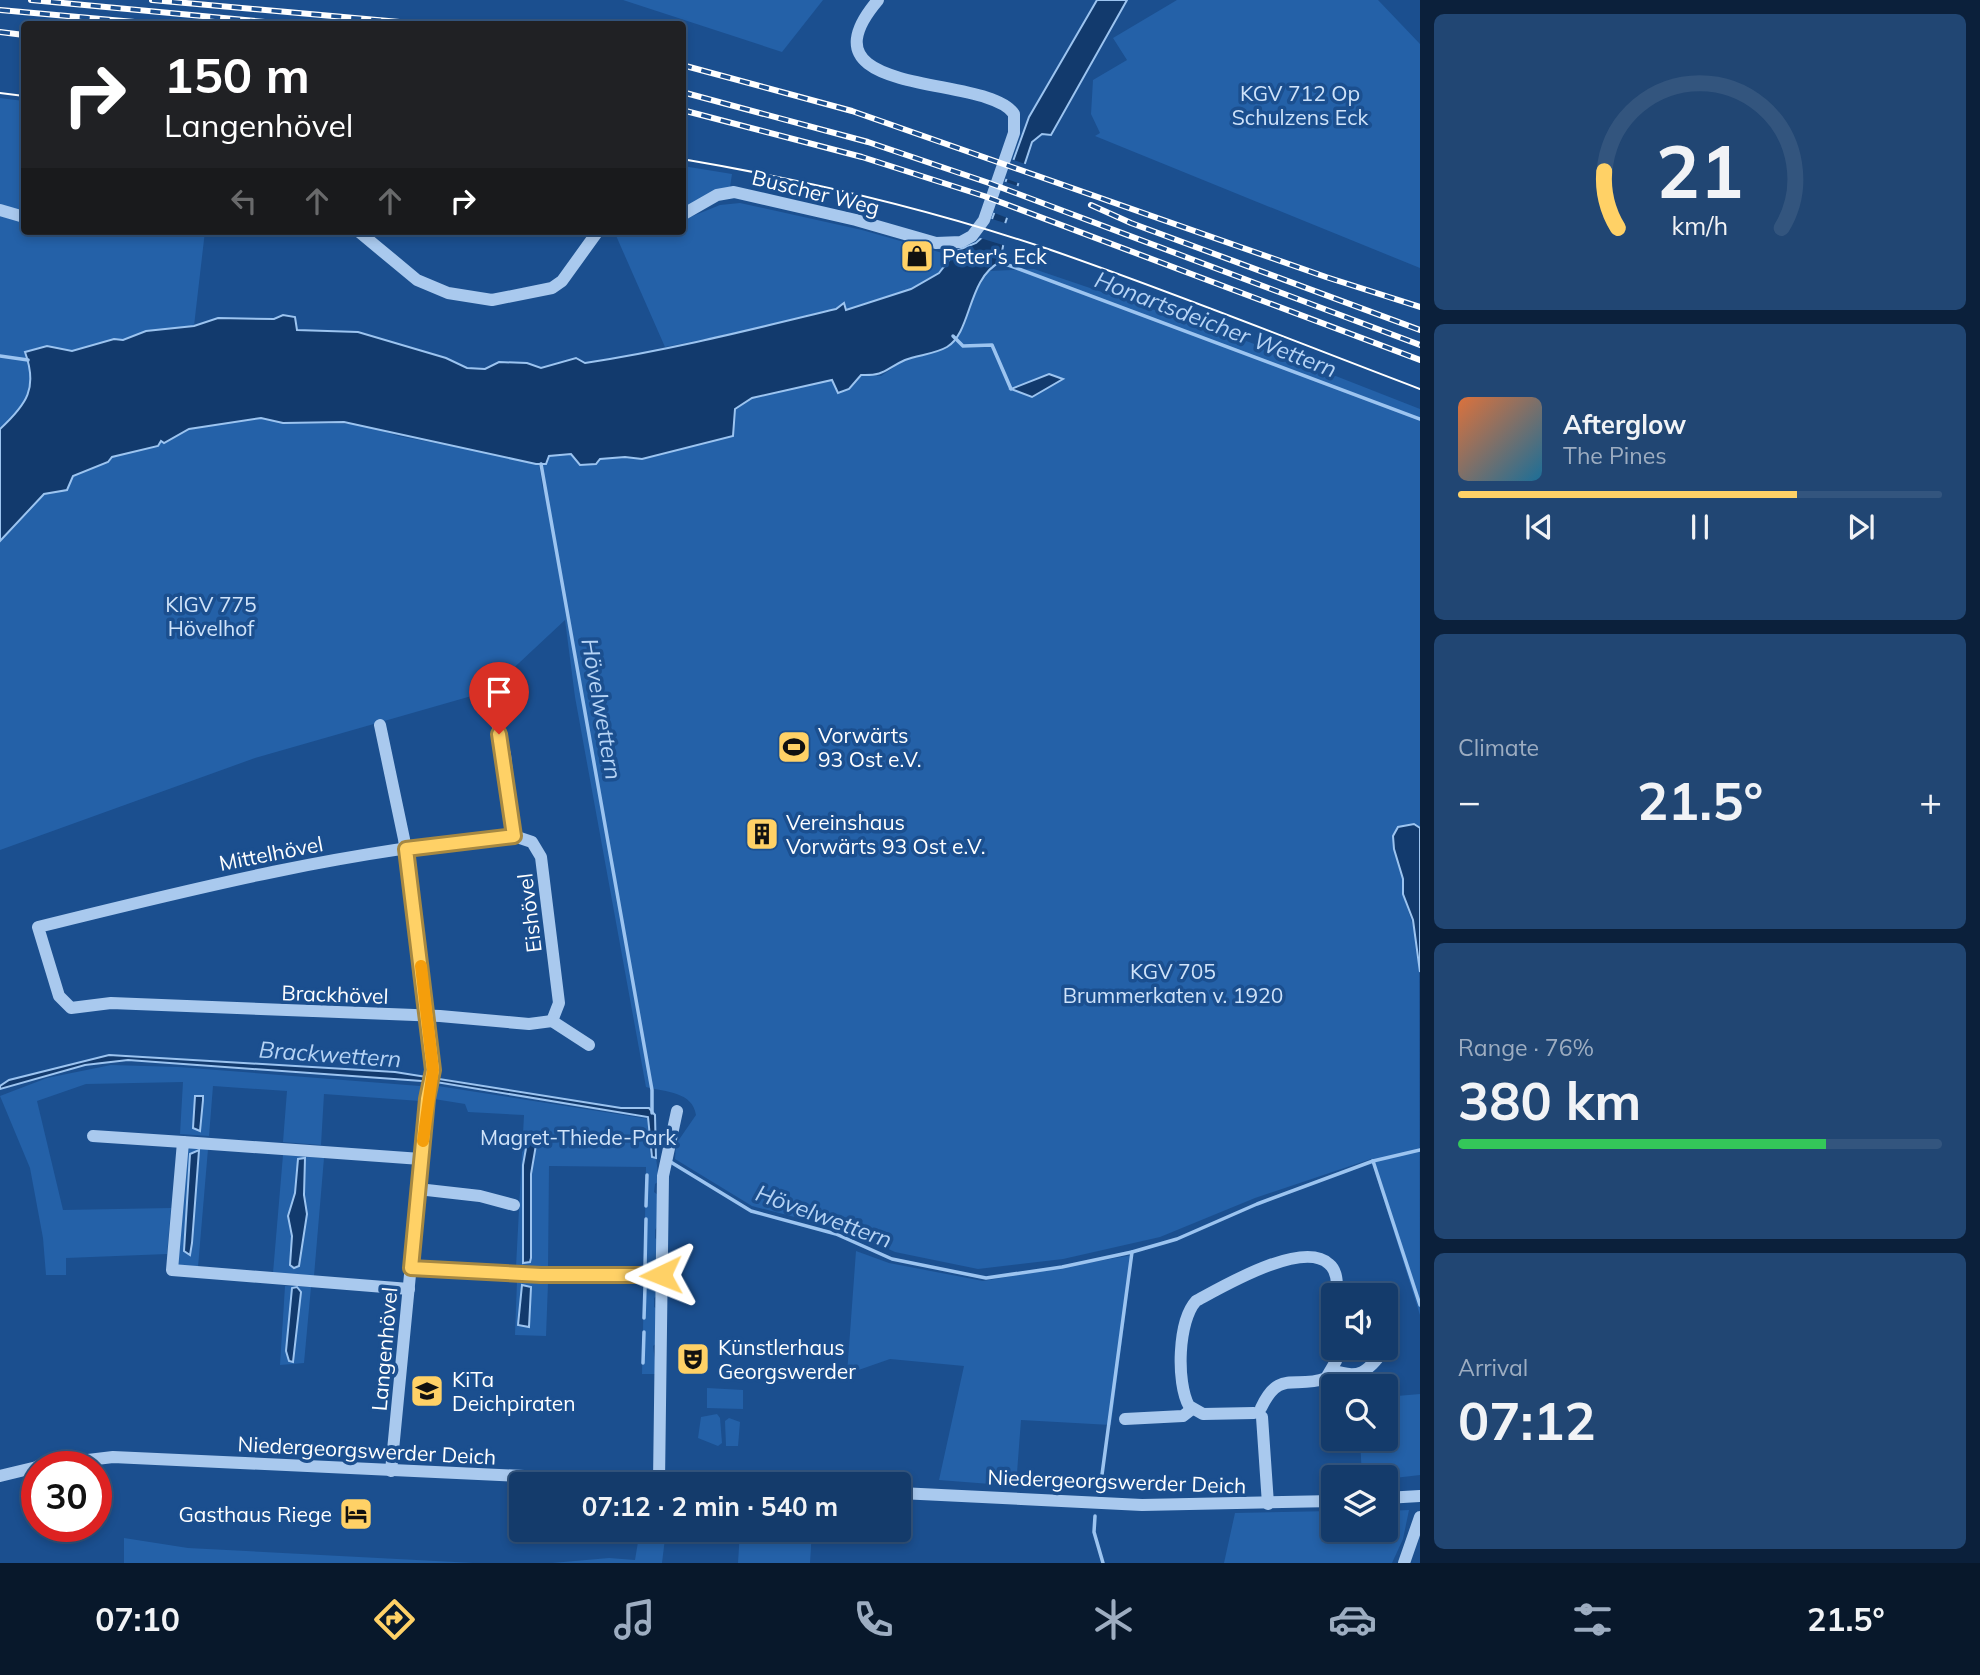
<!DOCTYPE html>
<html lang="en">
<head>
<meta charset="utf-8">
<style>
  :root { --surface:#143b6b; --page:#214673; --text:#f1f3f6; --muted:#9dadc1; --line:#33557e; --accent:#ffd166 }
  body { margin:0; font-family:Mulish,sans-serif; background:var(--page); color:var(--text); height:100vh; display:flex; flex-direction:column; font-size:26px; white-space:nowrap }
  * { box-sizing:border-box; margin:0 }
  p { font-size:23px; color:var(--muted) }
  .icon { flex:none; width:38px; height:38px; fill:none; stroke:currentColor; stroke-width:2; stroke-linecap:round; stroke-linejoin:round }
  .map { position:relative; flex:1; overflow:hidden }
  .drawer { display:flex; flex-direction:column; gap:14px; padding:14px; background:#0b203b; width:560px }
  .drawer>* { flex:none }
  .top-card { position:absolute; left:21px; top:21px; width:665px; height:214px; border-radius:7px; box-shadow:0 4px 10px #0003,0 0 0 2px var(--line); background:#202124; color:#fff; overflow:hidden }
  .fabs { position:absolute; left:1321px; top:1283px; display:grid; gap:14px }
  .fabs a { display:grid; place-items:center; width:77px; height:77px; border-radius:7px; background:var(--surface); box-shadow:0 4px 10px #0003,0 0 0 2px var(--line); font-size:35px }
  .speed { position:absolute; left:21px; top:1451px; display:flex; gap:14px; font-size:35px; font-weight:700; text-align:center }
  .speed>* { display:grid; place-content:center; width:91px; height:91px; border-radius:50%; background:var(--surface); box-shadow:0 4px 10px #0003,0 0 0 2px var(--line); line-height:1 }
  .speed .limit { border:10px solid #d22; background:#fff; color:#111 }
  .pin { position:absolute; display:grid; place-items:center; width:60px; height:60px; color:#fff; margin:-72px -30px; border-radius:50% 50% 50% 0; rotate:-45deg; box-shadow:0 0 7px #0007 }
  .pin .icon { rotate:45deg }
  .me { position:absolute; width:77px; margin:-38px; rotate:268deg; stroke-linejoin:round; filter:drop-shadow(0 0 5px #0008) }
  .turn { display:flex; align-items:center; gap:24px; height:147px; padding:0 28px; font-size:32px }
  .turn .icon { width:91px; height:91px; stroke-width:2.5 }
  .turn b { display:block; font-size:49px; line-height:60px }
  .lanes { display:flex; align-items:center; height:66px; padding:0 28px; background:#0003; justify-content:center; gap:35px; direction:ltr }
  .lanes .off { opacity:.35 }
  .big { font-size:52px; font-weight:700; line-height:1.1 }
  .drawer .tile { flex:1; display:flex; flex-direction:column; justify-content:center; gap:10px; min-width:0; padding:0 24px; border-radius:10px; background:var(--page) }
  .drawer .dial { align-items:center; gap:0 }
  .dial svg { height:182px; overflow:visible; fill:none; stroke:var(--line); stroke-width:7; stroke-linecap:round; text-anchor:middle }
  .dial text { fill:var(--text); stroke:none }
  .song { display:flex; align-items:center; gap:21px }
  .cover { width:84px; height:84px; border-radius:10px; background:linear-gradient(135deg,hsl(20 70% 55%),hsl(200 70% 35%)) }
  .played { height:7px; border-radius:4px; background:linear-gradient(90deg,var(--accent) 70%,var(--line) 70%) }
  .keys { display:flex; justify-content:space-around; direction:ltr }
  .heat { display:flex; justify-content:space-between; align-items:center; font-size:38px; direction:ltr }
  .charge { height:10px; border-radius:5px; background:linear-gradient(90deg,#34c759 76%,var(--line) 0) }
  .trip { position:absolute; left:509px; top:1472px; width:402px; height:70px; border-radius:7px; background:var(--surface); box-shadow:0 4px 10px #0003,0 0 0 2px var(--line); font-weight:700; line-height:70px; text-align:center }
  .dock { display:flex; height:112px; justify-content:space-around; align-items:center; background:#08182b; color:var(--muted) }
  .dock .icon { width:49px; height:49px }
  .dock .selected { color:var(--accent) }
  .dock b { font-size:32px; color:var(--text) }
  main { display:flex; flex:1; min-height:0 }
  .map>svg:first-child { display:block }
  .green { fill:#2461a8; fill-rule:evenodd }
  .water { fill:#123a6d; stroke:#9cc4f0; stroke-width:2 }
  .pier { fill:#1b4f8f }
  .lines { fill:none; stroke-linecap:round; stroke-linejoin:round }
  .stream { stroke:#9cc4f0; stroke-width:3.5 }
  .minor { stroke:#a9c9ee; stroke-width:12 }
  .tram { stroke:#fff; stroke-width:2 }
  .rail-casing { stroke:#fff; stroke-width:6 }
  .rail { stroke:#1b4f8f; stroke-width:3.5; stroke-dasharray:10; stroke-linecap:butt }
  .route-casing { stroke:#a68842; stroke-width:18 }
  .route { stroke:#ffd166; stroke-width:12 }
  .slow { stroke:#f59e0b; stroke-width:12 }
  .labels { text-anchor:middle; dominant-baseline:central; stroke-width:7; stroke-linejoin:round; paint-order:stroke }
  .park-label { font-size:21px; fill:#cfe3fa; stroke:#1b4f8f }
  .street-label { font-size:21px; fill:#fff; stroke:#1b4f8f }
  .poi-label { font-size:21px; fill:#fff; stroke:#1b4f8f; text-anchor:start }
  .water-label { font-size:23px; font-style:italic; fill:#b5d3f5; stroke:#1b4f8f }
</style>
</head>
<body>
<main>
<div class="map">
<svg width="1420" height="1563" viewBox="0 0 1420 1563">
  <rect width="100%" height="100%" fill="#1b4f8f"/>
  <!-- green -->
  <g class="green">
    <path d="M623 0H823L782 52Z"/>
    <path d="M1177 0H1378L1420 44V268L1095 136 1100 133 1091 114 1093 80 1127 60 1113 38Z"/>
    <path d="M0 98 24 101V231H205L194 326 146 331 123 340 114 339 72 351 47 346 26 351 33 378 24 404 0 429Z"/>
    <path d="M683 166 732 174 730 187 683 212Z"/>
    <path d="M740 203 862 230 953 256C928 292 885 297 846 310L844 304 837 308C778 323 725 336 665 347L614 231H682L683 220 720 205Z"/>
    <path d="M1034 269 1249 342 1420 409V828L1413 824 1395 832C1390 848 1398 860 1402 875 1404 882 1402 890 1404 897 1409 915 1416 931 1419 950L1420 1315 1371 1159 1255 1198 1160 1237 1063 1259 978 1269 895 1252 848 1231 752 1206 675 1159 676 1144 696 1115C693 1092 666 1092 646 1087L575 697 565 620 489 691 255 758 0 850V541L44 494 66 490 73 476 108 462 112 457 158 446 161 441 165 443 189 429 261 418 283 423 361 424 398 436 530 461 539 464 543 491V464L549 456 571 454 596 464 600 459 625 457 642 459 685 446 752 398 833 380 838 393 849 389 861 375 881 376 903 361 948 347 961 328 970 300 989 271ZM1062 379 1032 397 1012 389 1031 382Z"/>
    <path d="M111 1065 178 1067 420 1086V1101L324 1094 321 1145 283 1142 287 1091 213 1086 209 1136 180 1134 183 1082 86 1084 37 1101 63 1210 171 1208 167 1254 66 1258V1275H46L43 1238 30 1168 0 1096 47 1078Z"/>
    <path d="M438 1086 649 1119 650 1155 656 1158 659 1181 655 1184 654 1192 658 1195V1225L655 1230V1238L658 1241 656 1269H644L646 1167 549 1166 548 1268 516 1267 524 1115 468 1112 465 1104 434 1099Z"/>
    <path d="M187 1148 208 1149 198 1267 178 1265Z"/>
    <path d="M283 1155 324 1158 314 1276 273 1273Z"/>
    <path d="M856 1251 889 1263 983 1281 1133 1255 1111 1425 1021 1420 1016 1486 939 1480 964 1366 890 1359 847 1374Z"/>
    <path d="M517 1281 548 1283 546 1336 515 1335Z"/>
    <path d="M644 1285H658V1295L654 1298V1307L657 1309V1343L653 1346 657 1374H642Z"/>
    <path d="M285 1286 311 1287 304 1363 280 1365Z"/>
    <path d="M707 1388 743 1390V1409L707 1408Z"/>
    <path d="M1420 1394V1475L1386 1479V1477H1362L1360 1439 1386 1438V1397Z"/>
    <path d="M717 1414 720 1418 722 1443 718 1446 698 1438 701 1417Z"/>
    <path d="M729 1418 740 1422 738 1446H726L725 1421Z"/>
    <path d="M1409 1510 1403 1539 1392 1563H1224L1235 1513 1333 1511 1334 1530H1386V1511Z"/>
    <path d="M640 1530H666L662 1563H552L609 1558 635 1560Z"/>
    <path d="M740 1530H812L810 1563H738Z"/>
    <path d="M124 1538 188 1548 474 1563H124Z"/>
  </g>
  <!-- water -->
  <g class="water">
    <path d="M1097 0H1127L1051 135 1042 134 1032 142 1000 239 1004 241 1000 262C967 279 972 332 947 347 935 354 918 355 905 360 885 369 885 376 861 375L849 389 838 393 832 380 752 398 735 409 733 436 642 459 625 457 600 459 596 464 580 465 571 454 549 456 546 464H536L344 422 283 423 261 418 189 429 164 443 161 441 158 446 112 457 108 462 73 476 67 490 44 494 0 541V429C27 404 38 388 25 352L47 346 72 351 114 339 123 340 146 331 194 326 218 318 274 319 283 315 295 317 297 330 358 332 446 358 467 368 485 369 499 362 527 363 541 368 576 358 585 363C671 350 753 329 836 309L844 303 846 310 911 289 939 273 956 251 976 243 987 233 1029 117Z"/>
    <path d="M1049 374 1063 379 1032 397 1011 389Z"/>
    <path d="M1414 824 1420 828V972L1413 920 1403 894V879L1394 849 1393 836 1398 827Z"/>
    <path d="M109 1055 395 1072 621 1108H649L655 1115 656 1158 652 1157 648 1117 436 1082 128 1060 85 1065 0 1089V1086L9 1080Z"/>
    <path d="M195 1096H203V1100L200 1131 193 1128Z"/>
    <path d="M532 1135 537 1139 531 1174V1258L530 1262 523 1263V1165L528 1137Z"/>
    <path d="M199 1150 192 1243 190 1255 184 1251 190 1154Z"/>
    <path d="M305 1158 304 1195 307 1214 299 1266 294 1268 290 1265 292 1236 288 1216 295 1193 298 1159Z"/>
    <path d="M522 1285 531 1287 529 1327 518 1325Z"/>
    <path d="M297 1287 301 1292 293 1362 289 1361 286 1351 292 1288Z"/>
  </g>
  <!-- pier -->
  <g class="pier">
    <path d="M1011 159 1028 165 1021 184 1004 178Z"/>
    <path d="M1003 181 1020 187 1010 219 992 212Z"/>
    <path d="M989 218 1008 224 1006 246 977 237 984 231Z"/>
  </g>
  <g class="lines">
    <!-- stream -->
    <g class="stream">
      <path d="M1000 262 1420 419"/>
      <path d="M953 336 963 346 992 345 1011 389"/>
      <path d="M0 356 28 360"/>
      <path d="M541 464 652 1090V1113"/>
      <path d="M669 1161 751 1211 836 1234 892 1259 986 1278 1062 1267 1132 1252 1177 1239 1257 1204 1373 1161 1420 1150"/>
      <path d="M1373 1161 1420 1305"/>
      <path d="M646 1206 647 1175"/>
      <path d="M645 1267 646 1219"/>
      <path d="M644 1318 645 1287"/>
      <path d="M643 1363 644 1332"/>
      <path d="M1101 1482 1132 1252"/>
      <path d="M1095 1516 1094 1532 1103 1563"/>
    </g>
    <!-- minor -->
    <g class="minor">
      <path d="M0 210 24 217"/>
      <path d="M682 215 717 195 734 192 856 220 936 243 961 242 972 236 984 220 1014 133V114C988 73 793 100 878 0"/>
      <path d="M358 231 417 280 448 293 492 300 552 288 562 281 598 231"/>
      <path d="M489 691 505 755 514 836 532 842 541 857 559 1003 552 1021"/>
      <path d="M380 725 404 839 433 1070 427 1099 391 1471"/>
      <path d="M514 836C352 849 195 888 38 927L59 996 71 1008 111 1003 440 1016 529 1024 552 1021"/>
      <path d="M552 1021 589 1045"/>
      <path d="M93 1136 183 1142"/>
      <path d="M418 1189 480 1196 514 1205"/>
      <path d="M411 1268 541 1275H661"/>
      <path d="M409 1289 172 1270 183 1142 421 1159"/>
      <path d="M1332 1370C1362 1381 1368 1370 1387 1347"/>
      <path d="M1261 1408C1280 1368 1294 1390 1326 1378L1336 1361 1337 1348"/>
      <path d="M1254 1413 1203 1414 1189 1406C1176 1382 1178 1321 1196 1301 1222 1287 1303 1239 1329 1264 1338 1271 1337 1285 1337 1295"/>
      <path d="M1262 1417 1268 1504"/>
      <path d="M1125 1419 1183 1416 1192 1409"/>
      <path d="M38 1466 113 1457 696 1484"/>
      <path d="M0 1476 37 1467"/>
      <path d="M659 1482 663 1176 677 1111"/>
      <path d="M900 1493 1142 1505 1334 1501"/>
      <path d="M1386 1498 1420 1496"/>
      <path d="M1404 1563 1420 1517"/>
    </g>
    <!-- tram -->
    <g class="tram">
      <path d="M0 93 24 96"/>
      <path d="M682 159C806 180 929 209 1048 249 1173 292 1296 342 1420 389"/>
    </g>
    <defs>
      <g id="rail">
        <path d="M31 0 287 24"/>
        <path d="M152 0 422 24"/>
        <path d="M0 10 157 24"/>
        <path d="M0 32 24 35"/>
        <path d="M682 65 852 111 1326 277 1420 307"/>
        <path d="M682 92 868 142 989 183 1420 345"/>
        <path d="M682 110 862 157 984 196 1420 360"/>
        <path d="M1091 205 1131 223 1420 330"/>
      </g>
    </defs>
    <!-- rail casing -->
    <use href="#rail" class="rail-casing"/>
    <!-- rail -->
    <use href="#rail" class="rail"/>
  </g>
  <g class="lines">
    <defs>
      <path id="route" d="M499 734 514 836 406 849 433 1070 427 1099 411 1268 541 1275H661"/>
    </defs>
    <!-- route casing -->
    <use href="#route" class="route-casing"/>
    <!-- route -->
    <use href="#route" class="route"/>
    <!-- slow -->
    <path class="slow" d="M421 966 433 1070 423 1141"/>
  </g>
  <!-- icons -->
  <defs>
    <symbol id="shop-square" viewBox="-11 -11 22 22"><rect x="-9" y="-9" width="18" height="18" rx="4" fill="#ffd166" stroke="#1b4f8f"/><path d="M-5-2.5h2.3a2.7 3.5 0 0 1 5.4 0H5L5.5 6h-11ZM-1.5-2.5h3a1.5 2.3 0 0 0-3 0Z" fill="#111"/></symbol>
    <symbol id="stadium-square" viewBox="-11 -11 22 22"><rect x="-9" y="-9" width="18" height="18" rx="4" fill="#ffd166" stroke="#1b4f8f"/><path d="M0-5a6.5 5 0 1 0 0 10a6.5 5 0 1 0 0-10ZM-3.5-1.8h7v3.6h-7Z" fill="#111"/></symbol>
    <symbol id="building-square" viewBox="-11 -11 22 22"><rect x="-9" y="-9" width="18" height="18" rx="4" fill="#ffd166" stroke="#1b4f8f"/><path d="M-4-6H4V6H1V3H-1V6H-4ZM-2.5-4.3h1.7v1.8h-1.7ZM.8-4.3h1.7v1.8H.8ZM-2.5-1h1.7V.8h-1.7ZM.8-1h1.7V.8H.8Z" fill="#111"/></symbol>
    <symbol id="theatre-square" viewBox="-11 -11 22 22"><rect x="-9" y="-9" width="18" height="18" rx="4" fill="#ffd166" stroke="#1b4f8f"/><path d="M-5-5.5Q0-4 5-5.5V0Q5 5 0 6Q-5 5-5 0ZM-3.3-2.5H-1v1.5H-3.3ZM1-2.5H3.3v1.5H1ZM-2.8 1Q0 5.5 2.8 1Z" fill="#111"/></symbol>
    <symbol id="school-square" viewBox="-11 -11 22 22"><rect x="-9" y="-9" width="18" height="18" rx="4" fill="#ffd166" stroke="#1b4f8f"/><path d="M0-5L7-2L0 1L-7-2ZM-4 1L0 2.5L4 1V4Q0 6-4 4Z" fill="#111"/></symbol>
    <symbol id="hotel-square" viewBox="-11 -11 22 22"><rect x="-9" y="-9" width="18" height="18" rx="4" fill="#ffd166" stroke="#1b4f8f"/><path d="M-6-4.5h1.5V1H6V5H4.5V3h-9V5H-6ZM-4 0a1.8 1.8 0 1 1 3.6 0ZM.5 0V-2.5h3Q6-2.5 6 0Z" fill="#111"/></symbol>
  </defs>
  <g fill-rule="evenodd">
    <use href="#shop-square" x="898" y="237" width="38" height="38"/>
    <use href="#stadium-square" x="775" y="728" width="38" height="38"/>
    <use href="#building-square" x="743" y="815" width="38" height="38"/>
    <use href="#theatre-square" x="674" y="1340" width="38" height="38"/>
    <use href="#school-square" x="408" y="1372" width="38" height="38"/>
    <use href="#hotel-square" x="337" y="1495" width="38" height="38"/>
  </g>
  <g class="labels">
    <!-- park labels -->
    <g class="park-label">
      <text x="1300" y="93">KGV 712 Op<tspan x="1300" dy="24">Schulzens Eck</tspan></text>
      <text x="211" y="604">KlGV 775<tspan x="211" dy="24">Hövelhof</tspan></text>
      <text x="1173" y="971">KGV 705<tspan x="1173" dy="24">Brummerkaten v. 1920</tspan></text>
      <text x="578" y="1137">Magret-Thiede-Park</text>
    </g>
    <!-- street labels -->
    <g class="street-label">
      <text transform="translate(816 192) rotate(14)">Buscher Weg</text>
      <text transform="translate(271 853) rotate(-11)">Mittelhövel</text>
      <text transform="translate(529 913) rotate(-97)">Eishövel</text>
      <text transform="translate(335 994) rotate(2)">Brackhövel</text>
      <text transform="translate(384 1349) rotate(-85)">Langenhövel</text>
      <text transform="translate(367 1450) rotate(3)">Niedergeorgswerder Deich</text>
      <text transform="translate(1117 1481) rotate(2)">Niedergeorgswerder Deich</text>
    </g>
    <!-- poi labels -->
    <g class="poi-label">
      <text x="942" y="256">Peter's Eck</text>
      <text x="818" y="735">Vorwärts<tspan x="818" dy="24">93 Ost e.V.</tspan></text>
      <text x="786" y="822">Vereinshaus<tspan x="786" dy="24">Vorwärts 93 Ost e.V.</tspan></text>
      <text x="718" y="1347">Künstlerhaus<tspan x="718" dy="24">Georgswerder</tspan></text>
      <text x="452" y="1379">KiTa<tspan x="452" dy="24">Deichpiraten</tspan></text>
      <text x="332" y="1514" text-anchor="end">Gasthaus Riege</text>
    </g>
    <!-- water labels -->
    <g class="water-label">
      <text transform="translate(1216 324) rotate(21)">Honartsdeicher Wettern</text>
      <text transform="translate(602 709) rotate(80)">Hövelwettern</text>
      <text transform="translate(330 1054) rotate(4)">Brackwettern</text>
      <text transform="translate(824 1216) rotate(20)">Hövelwettern</text>
    </g>
  </g>
</svg>
<div class="fabs">
<a><svg class="icon" aria-label="sound" viewBox="0 0 24 24"><path d="M4 9h4l5-4v14l-5-4H4zM17 9q2 3 0 6"/></svg></a>
<a><svg class="icon" aria-label="search" viewBox="0 0 24 24"><circle cx="10" cy="10" r="6"/><path d="M15 15l6 6"/></svg></a>
<a><svg class="icon" aria-label="layers" viewBox="0 0 24 24"><path d="M12 4l9 5-9 5-9-5zM3 14l9 5 9-5"/></svg></a>
</div>
<div class="speed"><div class="limit">30</div></div>
<div class="pin" style="left:499px;top:734px;background:#d93025"><svg class="icon" aria-label="arrive" viewBox="0 0 24 24"><path d="M6 21V4h12l-3 4 3 4H6"/></svg></div>
<svg class="me" style="left:661px;top:1275px" viewBox="-20 -20 40 40"><path d="M0-17L14 15 0 8-14 15z" fill="#ffd166" stroke="#fff" stroke-width="4"/></svg>
<div class="trip">07:12 · 2 min · 540 m</div>
<div class="top-card">
<div class="turn"><svg class="icon" aria-label="right" viewBox="0 0 24 24"><path d="M7 20v-9h11M14 6l5 5-5 5"/></svg><div><b>150 m</b>Langenhövel</div></div>
<div class="lanes"><svg class="icon off" aria-label="left" viewBox="0 0 24 24"><path d="M17 20v-9H6M10 6l-5 5 5 5"/></svg><svg class="icon off" aria-label="ahead" viewBox="0 0 24 24"><path d="M12 20V5M6 11l6-6 6 6"/></svg><svg class="icon off" aria-label="ahead" viewBox="0 0 24 24"><path d="M12 20V5M6 11l6-6 6 6"/></svg><svg class="icon" aria-label="right" viewBox="0 0 24 24"><path d="M7 20v-9h11M14 6l5 5-5 5"/></svg></div>
</div>
</div>
<section class="drawer">
<div class="tile dial"><svg viewBox="0 0 100 80">
<path d="M14 69A42 42 0 1 1 86 69"/>
<path d="M14 69A42 42 0 0 1 8 44" stroke="#ffd166"/>
<text x="50" y="56" font-size="32" font-weight="700">21</text>
<text x="50" y="72" font-size="11">km/h</text>
</svg></div>
<div class="tile">
<div class="song"><i class="cover"></i><div><b>Afterglow</b><p>The Pines</p></div></div>
<div class="played"></div>
<div class="keys"><svg class="icon" aria-label="previous" viewBox="0 0 24 24"><path d="M18 5L8 12l10 7zM5 5v14"/></svg><svg class="icon" aria-label="pause" viewBox="0 0 24 24"><path d="M8 5v14M16 5v14"/></svg><svg class="icon" aria-label="next" viewBox="0 0 24 24"><path d="M6 5l10 7-10 7zM19 5v14"/></svg></div>
</div>
<div class="tile"><p>Climate</p>
<div class="heat"><a>−</a><b class="big">21.5°</b><a>+</a></div>
</div>
<div class="tile"><p>Range · 76%</p><b class="big">380 km</b><div class="charge"></div></div>
<div class="tile"><p>Arrival</p><b class="big">07:12</b></div>
</section>
</main>
<nav class="dock">
<b>07:10</b>
<svg class="icon selected" aria-label="directions" viewBox="0 0 24 24"><path d="M12 3l9 9-9 9-9-9zM9 14v-3h6M13 9l2 2-2 2"/></svg>
<svg class="icon" aria-label="music" viewBox="0 0 24 24"><path d="M9 18V5l10-2v13"/><circle cx="6" cy="18" r="3"/><circle cx="16" cy="16" r="3"/></svg>
<svg class="icon" aria-label="phone" viewBox="0 0 24 24"><path d="M5 4h4l2 5-3 2q2 4 5 5l2-3 5 2v4C11 20 4 13 5 4z"/></svg>
<svg class="icon" aria-label="climate" viewBox="0 0 24 24"><path d="M12 3v18M4 7l16 10M4 17L20 7"/></svg>
<svg class="icon" aria-label="car" viewBox="0 0 24 24"><path d="M5 17H2v-5l4-1 3-4h7l3 4 3 1v5h-3M9 17h6M6 11h13"/><circle cx="7" cy="17" r="2"/><circle cx="17" cy="17" r="2"/></svg>
<svg class="icon" aria-label="filters" viewBox="0 0 24 24"><path d="M4 7h16M4 17h16"/><circle cx="9" cy="7" r="2"/><circle cx="15" cy="17" r="2"/></svg>
<b>21.5°</b>
</nav>
</body>
</html>
